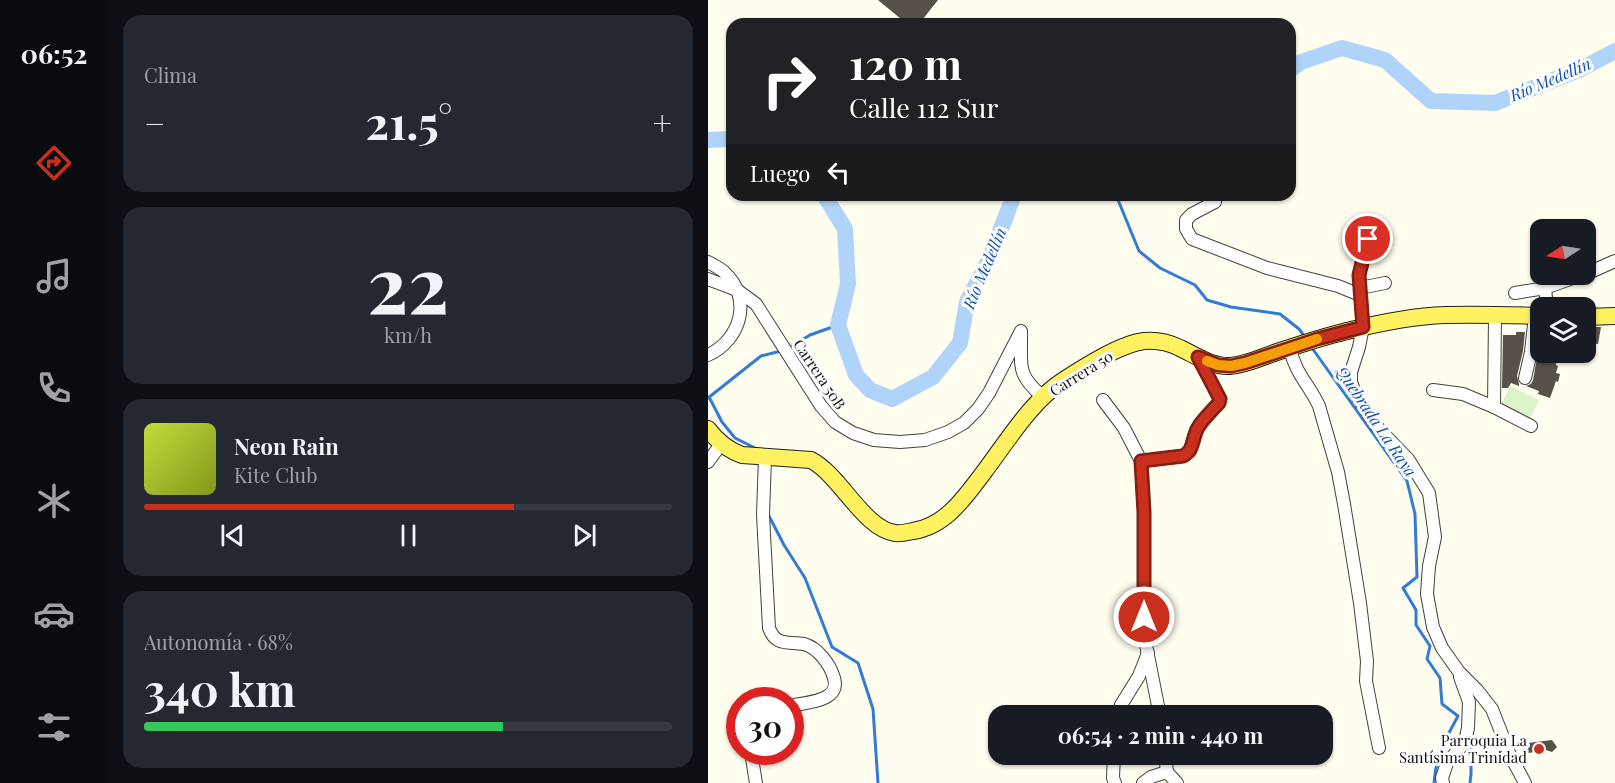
<!DOCTYPE html>
<html lang="es">
<head>
<meta charset="utf-8">
<style>
  :root { --surface:#171b24; --page:#242831; --text:#f1f3f6; --muted:#9ea1a6; --line:#363941; --accent:#c82f1c }
  body { margin:0; font-family:"Playfair Display",serif; background:var(--page); color:var(--text); height:100vh; display:flex; flex-direction:column; font-size:22px; white-space:nowrap }
  * { box-sizing:border-box; margin:0 }
  p { font-size:20px; color:var(--muted) }
  .icon { flex:none; width:33px; height:33px; fill:none; stroke:currentColor; stroke-width:2; stroke-linecap:round; stroke-linejoin:round }
  .map { position:relative; flex:1; overflow:hidden }
  .side { display:flex; flex-direction:column; gap:15px; padding:15px; background:#0d0f14; width:600px }
  .side>* { flex:none }
  .guide { position:absolute; left:18px; top:18px; width:570px; height:183px; border-radius:18px; box-shadow:0 2px 4px #0004; background:#202124; color:#fff; overflow:hidden }
  .needle { width:39px; rotate:258deg }
  .tools { position:absolute; left:822px; top:219px; display:grid; gap:12px }
  .tools a { display:grid; place-items:center; width:66px; height:66px; border-radius:12px; background:var(--surface); box-shadow:0 2px 4px #0004; font-size:30px }
  .speed { position:absolute; left:18px; top:687px; display:flex; gap:12px; font-size:30px; font-weight:700; text-align:center }
  .speed>* { display:grid; place-content:center; width:78px; height:78px; border-radius:50%; background:var(--surface); box-shadow:0 2px 4px #0004; line-height:1 }
  .speed .limit { border:9px solid #d22; background:#fff; color:#111 }
  .pin { position:absolute; display:grid; place-items:center; width:51px; height:51px; color:#fff; margin:-26px; border:3px solid #fff; border-radius:50%; box-shadow:0 2px 6px #0007 }
  .me { position:absolute; width:66px; margin:-33px; rotate:0deg; stroke-linejoin:round; filter:drop-shadow(0 0 4px #0008) }
  .turn { display:flex; align-items:center; gap:21px; height:126px; padding:0 24px; font-size:27px }
  .turn .icon { width:78px; height:78px; stroke-width:2.5 }
  .turn b { display:block; font-size:42px; line-height:51px }
  .then { display:flex; align-items:center; height:57px; padding:0 24px; background:#0003; gap:12px; font-size:22px }
  .big { font-size:45px; font-weight:700; line-height:1.1 }
  .side .widget { flex:1; display:flex; flex-direction:column; justify-content:center; gap:9px; min-width:0; padding:0 21px; border-radius:18px; background:var(--page) }
  .side .dial { align-items:center; gap:0 }
  .dial b { font-size:78px; line-height:1 }
  .song { display:flex; align-items:center; gap:18px }
  .cover { width:72px; height:72px; border-radius:9px; background:linear-gradient(135deg,hsl(70 70% 55%),hsl(70 70% 35%)) }
  .played { height:6px; border-radius:3px; background:linear-gradient(90deg,var(--accent) 70%,var(--line) 70%) }
  .keys { display:flex; justify-content:space-around; direction:ltr }
  .heat { display:flex; justify-content:space-between; align-items:center; font-size:33px; direction:ltr }
  .charge { height:9px; border-radius:4px; background:linear-gradient(90deg,#34c759 68%,var(--line) 0) }
  .trip { position:absolute; left:280px; top:705px; width:345px; height:60px; border-radius:18px; background:var(--surface); box-shadow:0 2px 4px #0004; font-weight:700; line-height:60px; text-align:center }
  main { display:flex; flex:1; min-height:0 }
  .menu { display:flex; flex-direction:column; width:108px; justify-content:space-around; align-items:center; background:#090b0e; color:var(--muted) }
  .menu .icon { width:42px; height:42px }
  .menu .on { color:var(--accent) }
  .menu b { font-size:27px; color:var(--text) }
  .map>svg:first-child { display:block }
  .pitch { fill:#ddf3c8 }
  .lines { fill:none; stroke-linecap:round; stroke-linejoin:round }
  .stream { stroke:#327bd6; stroke-width:3 }
  .river { stroke:#b0d3fa; stroke-width:16 }
  .building { fill:#58514a }
  .minor-casing { stroke:#414141; stroke-width:14 }
  .major-casing { stroke:#1f1f1f; stroke-width:18 }
  .minor { stroke:#fff; stroke-width:12 }
  .major { stroke:#fff15f; stroke-width:16 }
  .route-casing { stroke:#821f12; stroke-width:15 }
  .route { stroke:#c82f1c; stroke-width:10 }
  .slow { stroke:#f59e0b; stroke-width:10 }
  .poi-dot { fill:#c82f1c; stroke:#fff; stroke-width:2 }
  .labels { text-anchor:middle; dominant-baseline:central; stroke-width:6; stroke-linejoin:round; paint-order:stroke }
  .street-label { font-size:15px; fill:#0e0e0e; stroke:#fff }
  .poi-label { font-size:15px; fill:#0e0e0e; stroke:#fff; text-anchor:end }
  .water-label { font-size:16px; font-style:italic; fill:#0e4da9; stroke:#fff }
</style>
</head>
<body>
<main>
<nav class="menu">
<b>06:52</b>
<svg class="icon on" aria-label="directions" viewBox="0 0 24 24"><path d="M12 3l9 9-9 9-9-9zM9 14v-3h6M13 9l2 2-2 2"/></svg>
<svg class="icon" aria-label="music" viewBox="0 0 24 24"><path d="M9 18V5l10-2v13"/><circle cx="6" cy="18" r="3"/><circle cx="16" cy="16" r="3"/></svg>
<svg class="icon" aria-label="phone" viewBox="0 0 24 24"><path d="M5 4h4l2 5-3 2q2 4 5 5l2-3 5 2v4C11 20 4 13 5 4z"/></svg>
<svg class="icon" aria-label="climate" viewBox="0 0 24 24"><path d="M12 3v18M4 7l16 10M4 17L20 7"/></svg>
<svg class="icon" aria-label="car" viewBox="0 0 24 24"><path d="M5 17H2v-5l4-1 3-4h7l3 4 3 1v5h-3M9 17h6M6 11h13"/><circle cx="7" cy="17" r="2"/><circle cx="17" cy="17" r="2"/></svg>
<svg class="icon" aria-label="filters" viewBox="0 0 24 24"><path d="M4 7h16M4 17h16"/><circle cx="9" cy="7" r="2"/><circle cx="15" cy="17" r="2"/></svg>
</nav>
<section class="side">
<div class="widget"><p>Clima</p>
<div class="heat"><a>−</a><b class="big">21.5°</b><a>+</a></div>
</div>
<div class="widget dial"><b>22</b><p>km/h</p></div>
<div class="widget">
<div class="song"><i class="cover"></i><div><b>Neon Rain</b><p>Kite Club</p></div></div>
<div class="played"></div>
<div class="keys"><svg class="icon" aria-label="previous" viewBox="0 0 24 24"><path d="M18 5L8 12l10 7zM5 5v14"/></svg><svg class="icon" aria-label="pause" viewBox="0 0 24 24"><path d="M8 5v14M16 5v14"/></svg><svg class="icon" aria-label="next" viewBox="0 0 24 24"><path d="M6 5l10 7-10 7zM19 5v14"/></svg></div>
</div>
<div class="widget"><p>Autonomía · 68%</p><b class="big">340 km</b><div class="charge"></div></div>
</section>
<div class="map">
<svg width="907" height="783" viewBox="0 0 907 783">
  <rect width="100%" height="100%" fill="#fffeef"/>
  <!-- pitch -->
  <path class="pitch" d="M802 386 831 400 821 421 792 407Z"/>
  <g class="lines">
    <!-- stream -->
    <g class="stream">
      <path d="M408 195 431 251 452 268 487 285 499 300 523 307 572 314 591 329 597 337"/>
      <path d="M604 348 699 481 707 514 709 577 695 588 708 610V625L722 646 719 659 732 678 734 704 750 716C737 740 728 755 726 783"/>
      <path d="M79 349 102 335 130 325"/>
      <path d="M1 397 14 422 27 438 47 448"/>
      <path d="M0 398 53 356 73 351"/>
      <path d="M60 514 76 545 97 578 124 647 150 663 165 709 170 783"/>
      <path d="M762 783 763 774V740"/>
    </g>
    <!-- river -->
    <g class="river">
      <path d="M582 70 593 62 634 48 677 60 723 101 787 103 873 69 907 51"/>
      <path d="M0 140 20 139 24 141"/>
      <path d="M116 195 137 229 140 284 130 325 148 375 162 390 184 399 225 377 252 343 259 302 281 260 306 195"/>
    </g>
  </g>
  <!-- building -->
  <g class="building">
    <path d="M170 0H230L211 24H199Z"/>
    <path d="M878 327H893L890 344 881 343V336L878 337Z"/>
    <path d="M808 332H817L815 351 809 376 811 384V386L803 383 800 388H794L795 335H808Z"/>
    <path d="M832 341V352L849 353 848 365 850 366 848 373 852 374 850 382 848 381 842 398 830 394 831 391 818 386 823 384 825 380Z"/>
    <path d="M844 740 849 747 844 752 838 750 815 754 813 744Z"/>
  </g>
  <g class="lines">
    <defs>
      <g id="minor">
        <path d="M507 202 484 214 478 220V229L484 239 559 268 630 286 652 295"/>
        <path d="M660 239 651 275 655 327 651 347 643 372V382L647 393 656 407 671 429 700 459 721 493 727 537 721 566 719 594 725 627 734 648 751 672 769 690 784 709 802 755 817 783"/>
        <path d="M0 262C5 265 12 268 16 272 45 298 33 340 0 355"/>
        <path d="M878 274 907 261"/>
        <path d="M0 279 29 290 48 304 113 406 127 422 145 433 166 440 192 442 217 440 240 432 256 423 270 409 281 393 313 331"/>
        <path d="M652 288 677 283"/>
        <path d="M837 288 839 308"/>
        <path d="M807 293 837 288 876 274"/>
        <path d="M313 333C314 366 307 373 335 397"/>
        <path d="M582 348C587 374 601 384 611 406L630 472 636 504 652 603 659 661 658 681 671 748"/>
        <path d="M817 378 823 352 827 316"/>
        <path d="M725 390 755 394 786 407 823 426"/>
        <path d="M395 400 416 428 433 461"/>
        <path d="M786 407 787 316"/>
        <path d="M57 457 55 515 61 628C68 647 80 641 96 644 110 648 122 664 126 678 133 702 98 702 82 706"/>
        <path d="M0 462 13 444"/>
        <path d="M409 716 413 705 431 676 440 653"/>
        <path d="M452 716 436 635V511L433 461 475 456 482 451C484 443 486 433 490 427 496 417 508 410 512 399L490 357"/>
        <path d="M43 752 48 783"/>
        <path d="M406 754 405 778 407 783"/>
        <path d="M457 754 459 772"/>
        <path d="M459 772 469 783"/>
        <path d="M435 783 443 777 459 772"/>
        <path d="M735 783 734 778 739 763 757 742 760 728 761 702 752 677"/>
      </g>
      <g id="major">
        <path d="M878 317 907 316"/>
        <path d="M0 429C9 441 20 450 34 455L103 460C132 475 156 529 187 533 192 534 200 532 205 531 238 526 257 497 276 472 298 443 324 400 356 380 376 367 412 344 436 341 448 340 462 343 472 348 487 355 504 367 522 366 537 365 552 358 566 353 590 345 614 337 639 331 671 323 705 316 737 315 769 314 801 315 832 316"/>
      </g>
    </defs>
    <!-- minor casing -->
    <use href="#minor" class="minor-casing"/>
    <!-- major casing -->
    <use href="#major" class="major-casing"/>
    <!-- minor -->
    <use href="#minor" class="minor"/>
    <!-- major -->
    <use href="#major" class="major"/>
  </g>
  <g class="lines">
    <defs>
      <path id="route" d="M436 617V512L433 461 475 456C487 450 484 436 491 426 497 417 504 410 511 403L512 399 490 357 510 365 523 366 537 363 609 339 655 327 651 275 660 239"/>
    </defs>
    <!-- route casing -->
    <use href="#route" class="route-casing"/>
    <!-- route -->
    <use href="#route" class="route"/>
    <!-- slow -->
    <path class="slow" d="M499 361 510 365 523 366 537 363 609 339"/>
  </g>
  <!-- markers -->
  <circle class="poi-dot" cx="831" cy="749" r="6"/>
  <g class="labels">
    <!-- street labels -->
    <g class="street-label">
      <text transform="translate(373 373) rotate(-32)">Carrera 50</text>
      <text transform="translate(112 374) rotate(56)">Carrera 50B</text>
    </g>
    <!-- poi labels -->
    <g class="poi-label">
      <text x="819" y="740">Parroquia La<tspan x="819" dy="17">Santísima Trinidad</tspan></text>
    </g>
    <!-- water labels -->
    <g class="water-label">
      <text transform="translate(842 79) rotate(-23)">Río Medellín</text>
      <text transform="translate(276 268) rotate(-67)">Río Medellín</text>
      <text transform="translate(669 421) rotate(56)">Quebrada La Raya</text>
    </g>
  </g>
</svg>
<div class="tools">
<a><svg class="needle" viewBox="-14 -14 28 28"><path d="M0-13l5 13h-10z" fill="#e53935"/><path d="M0 13l5-13h-10z" fill="#9ea1a6"/></svg></a>
<a><svg class="icon" aria-label="layers" viewBox="0 0 24 24"><path d="M12 4l9 5-9 5-9-5zM3 14l9 5 9-5"/></svg></a>
</div>
<div class="speed"><div class="limit">30</div></div>
<div class="pin" style="left:660px;top:239px;background:#d93025"><svg class="icon" aria-label="arrive" viewBox="0 0 24 24"><path d="M6 21V4h12l-3 4 3 4H6"/></svg></div>
<svg class="me" style="left:436px;top:617px" viewBox="-20 -20 40 40"><circle r="17" fill="#c82f1c" stroke="#fff" stroke-width="3"/><path d="M0-11L8 9 0 5-8 9z" fill="#fff"/></svg>
<div class="trip">06:54 · 2 min · 440 m</div>
<div class="guide">
<div class="turn"><svg class="icon" aria-label="right" viewBox="0 0 24 24"><path d="M7 20v-9h11M14 6l5 5-5 5"/></svg><div><b>120 m</b>Calle 112 Sur</div></div>
<div class="then">Luego<svg class="icon" aria-label="left" viewBox="0 0 24 24"><path d="M17 20v-9H6M10 6l-5 5 5 5"/></svg></div>
</div>
</div>
</main>
</body>
</html>
